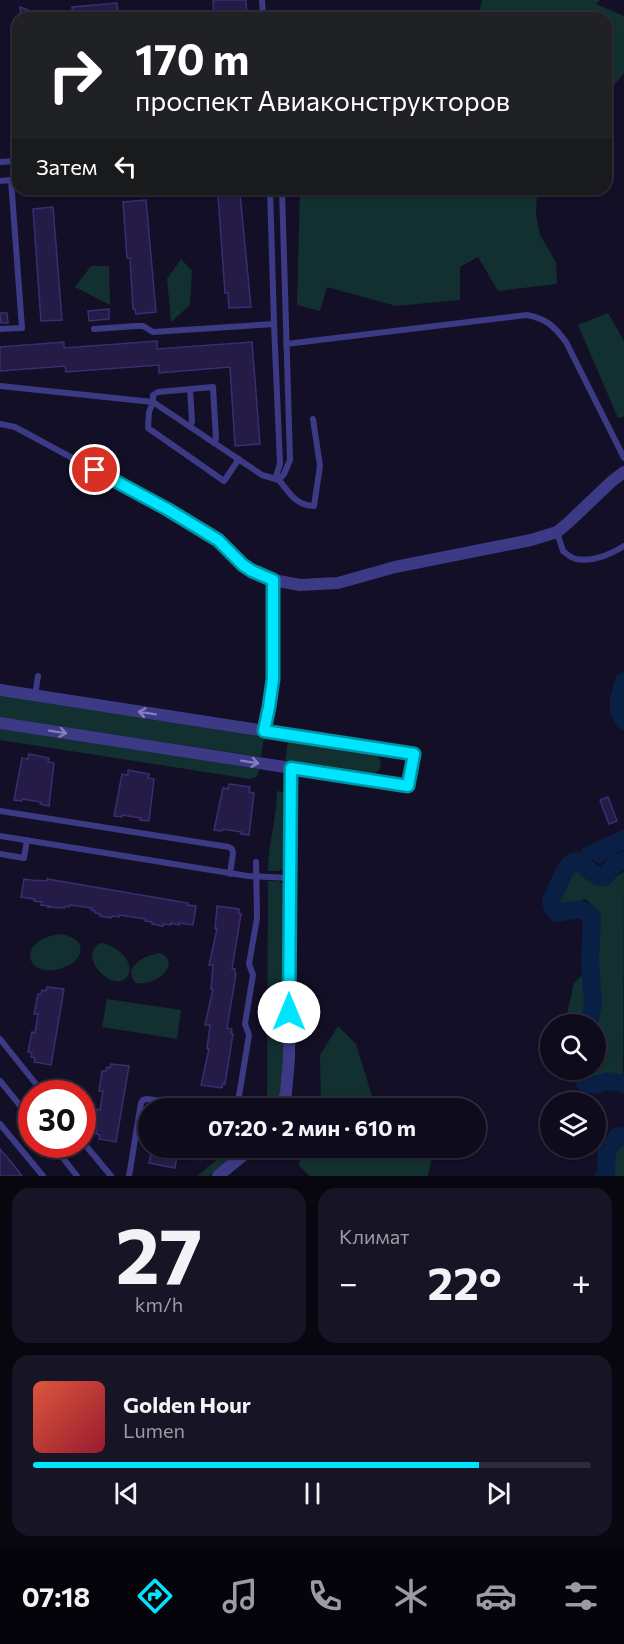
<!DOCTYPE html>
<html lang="ru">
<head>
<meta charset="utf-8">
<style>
  :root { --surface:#0e0b1c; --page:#171425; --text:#f1f3f6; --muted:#9b9ba3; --line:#2e2b3b; --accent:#00e5ff }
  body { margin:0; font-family:Commissioner,sans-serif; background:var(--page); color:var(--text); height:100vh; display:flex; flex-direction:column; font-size:22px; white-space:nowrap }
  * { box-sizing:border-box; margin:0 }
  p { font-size:20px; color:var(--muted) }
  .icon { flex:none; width:33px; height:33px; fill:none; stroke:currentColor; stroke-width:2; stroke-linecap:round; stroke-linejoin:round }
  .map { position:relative; height:1176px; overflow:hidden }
  .side { display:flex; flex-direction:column; gap:12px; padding:12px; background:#08060f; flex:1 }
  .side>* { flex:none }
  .top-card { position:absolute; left:12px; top:12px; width:600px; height:183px; border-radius:18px; box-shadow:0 2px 4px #0004,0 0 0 2px var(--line); background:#202124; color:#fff; overflow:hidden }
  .buttons { position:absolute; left:540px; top:1014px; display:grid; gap:12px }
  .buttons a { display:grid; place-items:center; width:66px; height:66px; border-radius:50%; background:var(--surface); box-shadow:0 2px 4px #0004,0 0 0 2px var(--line); font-size:30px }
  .speed { position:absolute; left:18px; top:1080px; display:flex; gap:12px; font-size:30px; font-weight:700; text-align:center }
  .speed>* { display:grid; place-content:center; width:78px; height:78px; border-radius:50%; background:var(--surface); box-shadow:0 2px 4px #0004,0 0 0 2px var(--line); line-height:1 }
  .speed .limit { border:9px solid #d22; background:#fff; color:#111 }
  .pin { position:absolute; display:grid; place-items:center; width:51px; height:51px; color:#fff; margin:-26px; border:3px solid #fff; border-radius:50%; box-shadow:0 2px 6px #0007 }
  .me { position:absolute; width:66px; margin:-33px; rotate:0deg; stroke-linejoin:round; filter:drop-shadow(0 0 4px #0008) }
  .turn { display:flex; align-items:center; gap:21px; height:126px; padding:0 24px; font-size:27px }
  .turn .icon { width:78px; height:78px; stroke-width:2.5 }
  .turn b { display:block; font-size:42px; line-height:51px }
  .then { display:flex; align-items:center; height:57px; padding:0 24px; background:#0003; gap:12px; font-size:22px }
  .big { font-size:45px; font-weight:700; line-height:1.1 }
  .side .widget { flex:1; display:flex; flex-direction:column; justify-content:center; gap:9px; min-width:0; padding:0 21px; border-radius:18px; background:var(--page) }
  .side .dial { align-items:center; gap:0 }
  .dial b { font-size:78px; line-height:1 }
  .song { display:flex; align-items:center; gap:18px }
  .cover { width:72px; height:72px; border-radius:9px; background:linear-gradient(135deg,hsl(10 70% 55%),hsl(350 70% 35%)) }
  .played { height:6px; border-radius:3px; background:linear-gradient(90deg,var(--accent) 80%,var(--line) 80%) }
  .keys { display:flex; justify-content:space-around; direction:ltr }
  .heat { display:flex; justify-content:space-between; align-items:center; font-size:33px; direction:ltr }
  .side .tiles { flex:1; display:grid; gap:12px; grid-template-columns:1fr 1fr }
  .widget:last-child { grid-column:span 2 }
  .trip { position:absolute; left:138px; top:1098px; width:348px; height:60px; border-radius:30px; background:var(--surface); box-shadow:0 2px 4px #0004,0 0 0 2px var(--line); font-weight:700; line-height:60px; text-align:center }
  .menu { display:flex; height:96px; justify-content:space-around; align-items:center; background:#06040b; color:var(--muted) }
  .menu .icon { width:42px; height:42px }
  .menu .on { color:var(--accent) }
  .menu b { font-size:27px; color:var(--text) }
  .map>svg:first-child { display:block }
  .green { fill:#12302f }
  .water { fill:#0a1f44 }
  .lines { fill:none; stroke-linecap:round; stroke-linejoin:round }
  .river { stroke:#0a1f44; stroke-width:18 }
  .building { fill:#241b47; stroke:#3b2d73; stroke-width:1.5 }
  .service { stroke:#3d3a85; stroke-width:6 }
  .minor { stroke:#3d3a85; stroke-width:12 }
  .oneway { stroke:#837fbc }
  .route-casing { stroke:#0095a6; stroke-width:15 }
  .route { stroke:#00e5ff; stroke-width:10 }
</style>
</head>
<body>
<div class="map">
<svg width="624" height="1176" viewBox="0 0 624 1176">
  <rect width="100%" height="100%" fill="#130f26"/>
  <!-- green -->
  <g class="green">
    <path d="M482 0H600L596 4 624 16V73L606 95V18H478Z"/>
    <path d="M300 189H537L536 213 540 235 556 262 557 284 498 291 478 257 460 267V300L396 306 327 287 320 311 297 305Z"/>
    <path d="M181 259 192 271 190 305 171 322 167 279Z"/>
    <path d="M91 266H109L110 305 75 287Z"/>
    <path d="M608 313 624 341V417L618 418 578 325Z"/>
    <path d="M0 696 264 737 261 757 0 717Z"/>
    <path d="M0 729 259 769C259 775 256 778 250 779L0 740Z"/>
    <path d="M288 741 375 754C384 761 382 771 372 774L285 761Z"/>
    <path d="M277 791 287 793 285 868 279 871H268C268 844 277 818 277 791Z"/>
    <path d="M576 869 607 882 624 872 623 1094 607 1083 589 1084 568 1081V1070H596V1024H568L567 1014 574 983 594 963 600 913 586 899 558 910 560 891Z"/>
    <path d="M268 881H279L284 885 283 1077 278 1103 275 1108H267Z"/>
    <path d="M62 934C73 937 85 942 79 956 76 961 70 965 65 967 26 983 13 938 62 934Z"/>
    <path d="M100 943C114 943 138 963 127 977 114 994 76 957 100 943Z"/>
    <path d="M160 953C183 963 156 987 136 983 121 967 145 955 160 953Z"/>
    <path d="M107 999 181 1010 177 1039 102 1027Z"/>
    <path d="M338 1026 356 1044 372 1096 389 1108H321L320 1055Z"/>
    <path d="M624 1144V1176H596L611 1153Z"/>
    <path d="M232 1148H243L209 1176H197Z"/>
    <path d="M304 1148H443L433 1152 428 1176H310L299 1166 300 1154Z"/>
  </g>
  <!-- water -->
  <path class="water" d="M624 829V850L615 853 600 864 581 855V851L583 848Z"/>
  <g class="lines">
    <!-- river -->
    <g class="river">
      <path d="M624 681 619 699V711L624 721"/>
      <path d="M589 1024 593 1003 590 960 592 917C581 905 572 911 557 913L553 908 551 901 563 874 571 863 577 861 598 877H604L618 862 624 861"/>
      <path d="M582 1070 585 1083 595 1085 608 1081 624 1084"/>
      <path d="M604 1176 606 1173 607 1151 618 1136 624 1137"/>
    </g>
  </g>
  <!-- building -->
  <g class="building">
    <path d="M213 0H246L247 18H214Z"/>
    <path d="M117 3 118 18H73L72 7Z"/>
    <path d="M20 7 46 17V18H21Z"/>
    <path d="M240 194 251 307 229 308 228 293H225L218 196Z"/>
    <path d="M146 200 156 312 136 314 135 309H133L130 258H127L123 202Z"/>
    <path d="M53 207 62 320 41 321 33 209Z"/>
    <path d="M109 309V319L89 321 88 311Z"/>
    <path d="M0 313H7L8 323H1Z"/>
    <path d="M157 341V349L252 342 260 444 235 446 230 367 159 373V365L66 372 65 366 0 371V347L64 342V348Z"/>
    <path d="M29 754 49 758 48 762 54 763 49 806 40 804 41 802 22 799V801L14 800 22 758 28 759Z"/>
    <path d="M128 770 149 774 148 778 154 779 149 821 140 820 141 818 122 815V817L114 816 122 774 128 775Z"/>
    <path d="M229 784 250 787 249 792 254 793 249 835 241 834V832L223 829 222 831 214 830 223 788 228 789Z"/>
    <path d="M608 797 617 821 609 824 600 800Z"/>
    <path d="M24 879 37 881V880L47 881V879L188 903 187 905 196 906 193 925 179 923V925L171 923V925L163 924V926L152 924V922L145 921 146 919 119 915V917L112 916 111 918 100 916V914L95 913V911L91 910 92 908 70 905 69 907 66 906 65 908 48 907 49 906 41 905 42 902 34 901V899L21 897Z"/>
    <path d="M217 906 239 909V914H241L232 969H235V974H236L227 1028 232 1029 231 1033 233 1034 225 1084 223 1083 222 1088 201 1085 209 1049H207L210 1025H205L213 989H211L213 965H209L217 929H215Z"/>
    <path d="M47 987 64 989 51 1065 34 1062 35 1058 31 1057 32 1053 28 1052 32 1032 35 1033 38 1014H34L38 994H41L42 990 46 991Z"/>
    <path d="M111 1064 129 1066 116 1142 99 1139 100 1135 96 1134 97 1130 93 1129 96 1109 100 1110 103 1091H99L102 1071H106L107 1067 110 1068Z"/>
    <path d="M152 1148H203L201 1160 177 1156 175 1168 149 1163Z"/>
    <path d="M0 1149 16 1168 22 1176H0Z"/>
  </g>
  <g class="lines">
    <!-- service -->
    <g class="service">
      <path d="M262 0 263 18"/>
      <path d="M0 162 18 161"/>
      <path d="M0 181 11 180 22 328 0 329"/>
      <path d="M270 189 274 324"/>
      <path d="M94 329 136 326H143L153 332 274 324 280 464 275 479"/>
      <path d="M286 344 527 315C547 319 554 326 566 342L624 458"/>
      <path d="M0 386 153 402 262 475 279 480 284 474 290 460 282 189"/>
      <path d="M0 424 15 427 187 520 218 540 243 565 252 571 273 580"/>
      <path d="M190 427 192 421 190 389"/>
      <path d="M214 443 216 439 213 387 158 392 153 395V402L149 412 148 428 224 481 239 459"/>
      <path d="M279 480C289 492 296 506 314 506L320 466 313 419"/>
      <path d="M557 532 563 551C567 554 571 558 576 559 593 562 610 555 624 546"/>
      <path d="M35 695 38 676"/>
      <path d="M0 811 229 847 232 849 233 853 230 874"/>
      <path d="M0 836 248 876 290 878"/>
      <path d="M0 854 24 858 27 840"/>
      <path d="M0 1039 44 1094"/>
      <path d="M0 1081 32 1120"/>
      <path d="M237 1108 249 1035 245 1024 253 975 249 964 257 918 256 862"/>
      <path d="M0 1124 43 1176"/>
      <path d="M82 1141 111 1176"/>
      <path d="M52 1144 77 1176"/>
      <path d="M129 1176 141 1103 143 1100 147 1099 208 1108"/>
    </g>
    <!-- minor -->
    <g class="minor">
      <path d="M0 690 414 754 408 786 0 723"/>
      <path d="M264 731 269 707 272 679 273 580 300 585 338 583 395 567 531 540 557 532 569 522 611 482 624 472"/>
      <path d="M281 1108 286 1093 289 1058 291 768"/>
      <path d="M218 1176 252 1148"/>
    </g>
  </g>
  <!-- one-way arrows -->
  <defs><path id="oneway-shaft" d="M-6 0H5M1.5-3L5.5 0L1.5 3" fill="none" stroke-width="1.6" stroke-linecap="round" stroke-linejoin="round" transform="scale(1.5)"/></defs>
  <g class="oneway">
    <use href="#oneway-shaft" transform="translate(147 713) rotate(-171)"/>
    <use href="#oneway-shaft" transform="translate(58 732) rotate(9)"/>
    <use href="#oneway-shaft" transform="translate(250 762) rotate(9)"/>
  </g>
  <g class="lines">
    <defs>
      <path id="route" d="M95 470 167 509 218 540 243 565 252 571 273 580V679L269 707 264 731 414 754 408 786 291 768 289 1012"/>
    </defs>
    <!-- route casing -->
    <use href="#route" class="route-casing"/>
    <!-- route -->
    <use href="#route" class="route"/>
  </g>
</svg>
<div class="buttons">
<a><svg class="icon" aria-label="search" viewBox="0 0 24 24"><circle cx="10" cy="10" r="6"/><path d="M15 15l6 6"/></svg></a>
<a><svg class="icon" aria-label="layers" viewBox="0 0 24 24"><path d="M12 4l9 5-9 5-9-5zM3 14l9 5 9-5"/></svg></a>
</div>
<div class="speed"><div class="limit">30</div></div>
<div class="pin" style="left:95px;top:470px;background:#d93025"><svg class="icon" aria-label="arrive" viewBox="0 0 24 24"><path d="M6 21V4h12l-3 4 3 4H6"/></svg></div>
<svg class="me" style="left:289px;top:1012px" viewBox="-20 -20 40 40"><circle r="19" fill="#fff"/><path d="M0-13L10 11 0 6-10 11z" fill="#00e5ff"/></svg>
<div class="trip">07:20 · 2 мин · 610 m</div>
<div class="top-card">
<div class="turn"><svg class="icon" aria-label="right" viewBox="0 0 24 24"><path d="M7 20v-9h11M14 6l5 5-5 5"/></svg><div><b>170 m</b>проспект Авиаконструкторов</div></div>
<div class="then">Затем<svg class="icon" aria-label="left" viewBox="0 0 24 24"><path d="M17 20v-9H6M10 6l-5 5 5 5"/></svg></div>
</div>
</div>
<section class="side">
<div class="tiles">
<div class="widget dial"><b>27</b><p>km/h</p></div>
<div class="widget"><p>Климат</p>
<div class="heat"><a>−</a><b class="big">22°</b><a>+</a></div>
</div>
<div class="widget">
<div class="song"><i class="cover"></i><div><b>Golden Hour</b><p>Lumen</p></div></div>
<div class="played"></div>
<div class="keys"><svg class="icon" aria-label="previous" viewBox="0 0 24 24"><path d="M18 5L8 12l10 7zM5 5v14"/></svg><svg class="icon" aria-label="pause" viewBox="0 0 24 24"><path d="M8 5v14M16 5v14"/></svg><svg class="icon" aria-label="next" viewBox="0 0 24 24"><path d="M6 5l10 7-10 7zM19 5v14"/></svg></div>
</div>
</div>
</section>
<nav class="menu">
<b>07:18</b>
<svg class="icon on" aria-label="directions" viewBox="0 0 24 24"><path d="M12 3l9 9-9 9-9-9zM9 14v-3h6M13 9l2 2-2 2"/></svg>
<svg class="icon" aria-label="music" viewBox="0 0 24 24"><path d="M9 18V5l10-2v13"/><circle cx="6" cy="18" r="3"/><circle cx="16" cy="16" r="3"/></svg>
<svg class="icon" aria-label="phone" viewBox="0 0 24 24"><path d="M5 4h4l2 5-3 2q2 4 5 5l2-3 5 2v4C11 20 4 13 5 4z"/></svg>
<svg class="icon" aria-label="climate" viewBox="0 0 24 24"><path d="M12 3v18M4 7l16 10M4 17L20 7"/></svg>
<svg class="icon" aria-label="car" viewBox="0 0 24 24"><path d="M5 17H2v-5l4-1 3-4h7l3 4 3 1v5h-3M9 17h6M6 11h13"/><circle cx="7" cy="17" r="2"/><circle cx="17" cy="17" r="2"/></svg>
<svg class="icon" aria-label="filters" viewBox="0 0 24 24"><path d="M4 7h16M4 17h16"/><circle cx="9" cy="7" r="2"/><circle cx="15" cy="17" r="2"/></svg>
</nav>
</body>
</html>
